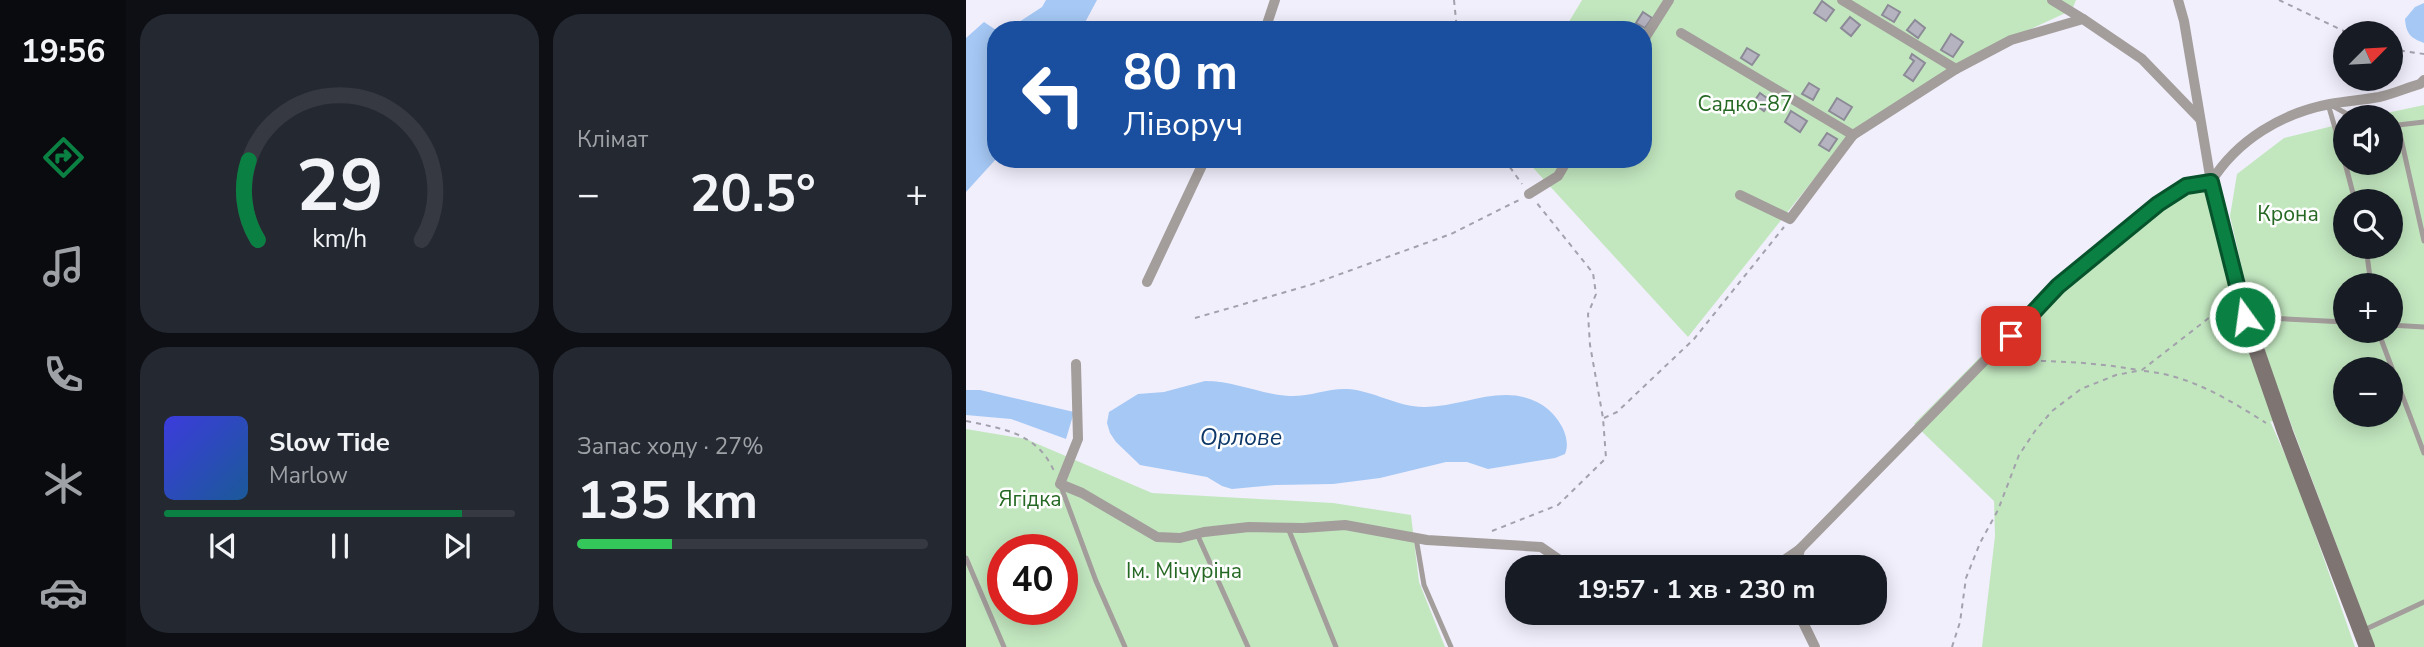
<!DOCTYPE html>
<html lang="uk">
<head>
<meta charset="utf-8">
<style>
  :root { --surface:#171b24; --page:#242831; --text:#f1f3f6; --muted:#9ea1a6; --line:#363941; --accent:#0b8043 }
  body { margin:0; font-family:"Nunito Sans",sans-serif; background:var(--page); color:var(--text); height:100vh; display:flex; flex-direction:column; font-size:26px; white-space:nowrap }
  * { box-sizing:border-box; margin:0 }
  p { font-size:23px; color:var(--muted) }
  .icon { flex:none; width:38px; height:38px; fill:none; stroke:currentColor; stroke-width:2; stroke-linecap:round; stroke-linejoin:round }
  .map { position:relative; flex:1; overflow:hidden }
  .panel { display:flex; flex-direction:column; gap:14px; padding:14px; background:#0d0f14; width:840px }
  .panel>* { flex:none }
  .guide { position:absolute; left:21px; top:21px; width:665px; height:147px; border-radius:28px; box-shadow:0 4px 18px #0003; background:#1a4fa0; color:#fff; overflow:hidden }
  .needle { width:46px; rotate:66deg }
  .controls { position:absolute; left:1367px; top:21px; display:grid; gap:14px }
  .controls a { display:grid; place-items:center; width:70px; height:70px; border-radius:50%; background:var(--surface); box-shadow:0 4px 18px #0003; font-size:35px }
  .speed { position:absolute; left:21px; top:534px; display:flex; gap:14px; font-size:35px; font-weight:700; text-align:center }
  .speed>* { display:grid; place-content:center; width:91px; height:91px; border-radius:50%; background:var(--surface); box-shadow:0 4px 18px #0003; line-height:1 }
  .speed .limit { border:10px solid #d22; background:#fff; color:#111 }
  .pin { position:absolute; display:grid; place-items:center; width:60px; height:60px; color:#fff; margin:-30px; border-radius:14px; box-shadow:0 4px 10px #0006 }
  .me { position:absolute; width:77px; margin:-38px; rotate:346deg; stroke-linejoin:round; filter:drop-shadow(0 0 5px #0008) }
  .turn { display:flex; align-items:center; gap:24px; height:147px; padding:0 21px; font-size:32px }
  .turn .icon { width:91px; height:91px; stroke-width:2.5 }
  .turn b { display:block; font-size:49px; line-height:60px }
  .big { font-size:52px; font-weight:700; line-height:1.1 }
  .panel .tile { flex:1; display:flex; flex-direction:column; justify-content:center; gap:10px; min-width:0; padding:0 24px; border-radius:28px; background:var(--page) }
  .panel .dial { align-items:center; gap:0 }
  .dial svg { height:182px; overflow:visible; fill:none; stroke:var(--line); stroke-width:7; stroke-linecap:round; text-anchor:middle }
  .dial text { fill:var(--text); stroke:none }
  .song { display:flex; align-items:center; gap:21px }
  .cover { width:84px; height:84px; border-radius:10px; background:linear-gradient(135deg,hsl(240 70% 55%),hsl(210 70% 35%)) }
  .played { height:7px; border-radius:4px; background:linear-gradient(90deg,var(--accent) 85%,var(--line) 85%) }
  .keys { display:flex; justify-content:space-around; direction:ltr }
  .heat { display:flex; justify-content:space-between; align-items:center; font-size:38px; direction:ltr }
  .charge { height:10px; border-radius:5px; background:linear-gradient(90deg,#34c759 27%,var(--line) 0) }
  .panel .tiles { flex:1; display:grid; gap:14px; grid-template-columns:repeat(2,1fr) }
  .trip { position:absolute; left:539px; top:555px; width:382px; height:70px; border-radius:28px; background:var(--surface); box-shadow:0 4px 18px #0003; font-weight:700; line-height:70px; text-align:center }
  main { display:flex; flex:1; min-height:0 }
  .tab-bar { display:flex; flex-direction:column; width:126px; justify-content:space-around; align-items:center; background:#090b0e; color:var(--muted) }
  .tab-bar .icon { width:49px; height:49px }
  .tab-bar .current { color:var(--accent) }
  .tab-bar b { font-size:32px; color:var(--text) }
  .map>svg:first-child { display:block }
  .green { fill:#c2e7bf; fill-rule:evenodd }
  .water { fill:#a5c8f5 }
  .building { fill:#b5b3c0; stroke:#8c8a96; stroke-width:2 }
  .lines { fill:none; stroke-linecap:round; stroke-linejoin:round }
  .path { stroke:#a3a1ab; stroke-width:2; stroke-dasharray:5 5; stroke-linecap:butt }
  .lane { stroke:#a39d9b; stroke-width:5 }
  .street { stroke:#a39d9b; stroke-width:10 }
  .secondary { stroke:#7e7572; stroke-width:16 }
  .route-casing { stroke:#07532c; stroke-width:18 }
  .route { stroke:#0b8043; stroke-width:12 }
  .labels { text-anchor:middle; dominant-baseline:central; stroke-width:5; stroke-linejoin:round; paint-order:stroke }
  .park-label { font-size:21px; fill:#256823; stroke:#fefefe }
  .water-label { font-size:23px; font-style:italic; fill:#0c3768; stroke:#fefefe }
</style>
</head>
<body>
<main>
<nav class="tab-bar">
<b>19:56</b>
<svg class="icon current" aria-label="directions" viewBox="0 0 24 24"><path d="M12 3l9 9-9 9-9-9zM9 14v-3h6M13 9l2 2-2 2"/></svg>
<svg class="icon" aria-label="music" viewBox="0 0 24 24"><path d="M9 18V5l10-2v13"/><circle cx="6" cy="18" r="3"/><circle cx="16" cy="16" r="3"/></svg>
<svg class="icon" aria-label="phone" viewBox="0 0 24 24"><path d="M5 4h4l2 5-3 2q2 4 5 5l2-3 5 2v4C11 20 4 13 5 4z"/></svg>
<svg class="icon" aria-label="climate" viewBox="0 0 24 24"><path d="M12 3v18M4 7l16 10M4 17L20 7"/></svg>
<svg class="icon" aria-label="car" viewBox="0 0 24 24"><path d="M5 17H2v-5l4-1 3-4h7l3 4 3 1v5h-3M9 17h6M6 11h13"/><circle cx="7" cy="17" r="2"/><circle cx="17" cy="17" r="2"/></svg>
</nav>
<section class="panel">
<div class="tiles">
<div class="tile dial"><svg viewBox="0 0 100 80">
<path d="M14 69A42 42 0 1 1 86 69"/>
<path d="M14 69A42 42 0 0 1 10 34" stroke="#0b8043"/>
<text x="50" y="56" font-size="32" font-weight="700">29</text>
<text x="50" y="72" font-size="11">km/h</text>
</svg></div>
<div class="tile"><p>Клімат</p>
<div class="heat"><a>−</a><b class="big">20.5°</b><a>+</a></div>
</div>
<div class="tile">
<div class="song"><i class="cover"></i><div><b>Slow Tide</b><p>Marlow</p></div></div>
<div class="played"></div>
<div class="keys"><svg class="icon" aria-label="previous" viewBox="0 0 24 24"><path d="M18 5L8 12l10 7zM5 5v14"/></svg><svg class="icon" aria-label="pause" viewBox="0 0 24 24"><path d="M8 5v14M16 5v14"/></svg><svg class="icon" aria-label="next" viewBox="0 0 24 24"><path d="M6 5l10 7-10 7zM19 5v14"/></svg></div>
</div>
<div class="tile"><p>Запас ходу · 27%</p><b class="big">135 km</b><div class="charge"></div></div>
</div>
</section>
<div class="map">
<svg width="1458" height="647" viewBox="0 0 1458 647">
  <rect width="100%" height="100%" fill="#f1effc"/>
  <!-- green -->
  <g class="green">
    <path d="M616 0H1110L1106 10 1002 58 887 130 722 337 559 159H677V30H598Z"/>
    <path d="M1458 105V647H1409L1304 368 1277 273 1264 216 1271 174 1318 138 1379 123V163H1424V117H1402ZM1379 201H1424V247H1379ZM1379 285H1424V331H1379ZM1379 369H1424V415H1379Z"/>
    <path d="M1212 182 1241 188 1313 424 1304 421 1351 526 1346 525 1389 647H1016L1029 536 1028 501 948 424 1105 265Z"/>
    <path d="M0 429 60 439 186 493 367 503 445 515 453 582 479 647H0ZM37 550H96V609H37Z"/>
  </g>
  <!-- water -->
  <g class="water">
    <path d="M80 0H131L115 30H41L76 7Z"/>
    <path d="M1458 3V43C1444 38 1440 33 1439 19L1449 7Z"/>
    <path d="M18 22 30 30V159L0 192V38Z"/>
    <path d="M239 381C268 381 294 394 323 396 343 397 362 388 382 389 409 391 433 408 460 407 497 407 534 384 571 402 588 410 607 435 599 454L589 458 522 469 501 462H480L414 478 367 484 309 485 266 489 256 486 241 477 174 465 150 442 144 433 141 423 143 412 172 394 198 392Z"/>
    <path d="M0 390H14L108 412 100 439 45 419 0 415Z"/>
  </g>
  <!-- building -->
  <g class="building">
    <path d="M856 1 868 10 860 21 848 13Z"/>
    <path d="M922 5 934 12 928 22 916 15Z"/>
    <path d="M677 12 686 18 679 28 670 23Z"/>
    <path d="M884 17 894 25 885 36 875 28Z"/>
    <path d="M949 20 959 28 952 38 941 30Z"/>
    <path d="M985 34 997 42 987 57 975 50Z"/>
    <path d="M781 48 793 55 786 65 775 58Z"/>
    <path d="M946 54 959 63 947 81 938 75 948 61 944 58Z"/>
    <path d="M843 83 853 89 847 100 836 94Z"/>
    <path d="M794 93 805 101 798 111 787 103Z"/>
    <path d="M871 98 886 107 878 120 863 111Z"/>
    <path d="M825 111 841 121 834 132 819 122Z"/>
    <path d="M861 133 871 139 863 151 853 145Z"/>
  </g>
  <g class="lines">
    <!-- path -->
    <g class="path">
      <path d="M488 0 491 30"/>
      <path d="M1313 0 1382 33"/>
      <path d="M1424 49 1458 54"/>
      <path d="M538 159 556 184"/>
      <path d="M229 318 344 285 485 234 553 200"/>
      <path d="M1035 361C1081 360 1128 362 1172 370"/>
      <path d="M1178 371C1223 375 1262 399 1300 423"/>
      <path d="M638 418 651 412 728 339 818 227"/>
      <path d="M0 421C38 429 71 433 88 471"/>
      <path d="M526 531 592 505 640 458 637 418 624 345 622 314 630 294 627 273 570 202"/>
      <path d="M986 647 994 622 1000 578 1014 543 1032 510 1053 455 1069 431 1086 411 1115 389 1150 375 1176 370 1253 310 1260 300"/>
    </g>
    <!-- lane -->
    <g class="lane">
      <path d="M1362 104 1379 162"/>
      <path d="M1365 105 1383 115 1393 117"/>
      <path d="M1424 123 1432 125 1458 241"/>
      <path d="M1432 125 1458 122"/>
      <path d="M1379 163 1389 201"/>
      <path d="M1400 247 1405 285"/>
      <path d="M1282 317 1379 322"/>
      <path d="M1424 325 1458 327"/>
      <path d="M1412 331 1458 453"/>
      <path d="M94 484 130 581 159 647"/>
      <path d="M322 528 370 647"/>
      <path d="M231 534 282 647"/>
      <path d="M450 538 458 585 485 647"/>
      <path d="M0 558 38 647"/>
      <path d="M1398 630 1458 602"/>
    </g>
    <!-- street -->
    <g class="street">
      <path d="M876 0 990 69 1045 40 1117 19 1176 59 1234 119"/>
      <path d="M1086 0 1117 19"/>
      <path d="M1212 0 1218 21 1245 182"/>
      <path d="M299 30 309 0"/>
      <path d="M715 33 887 135 990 69"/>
      <path d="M677 41 703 0"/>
      <path d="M1245 182C1271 140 1316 113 1364 104 1380 101 1397 100 1413 97 1427 94 1440 88 1454 84L1458 80"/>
      <path d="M563 194 592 176 602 159"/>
      <path d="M774 195 824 219 887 135"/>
      <path d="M181 282 239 159"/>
      <path d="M110 364 112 439 94 484 116 493 191 537 214 538 238 532 283 527 337 528 379 525 461 540 575 547 604 567"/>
      <path d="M808 567 834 549 1092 286 1192 204 1220 186 1245 182"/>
      <path d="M830 567 834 549"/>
      <path d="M832 612 849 647"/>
    </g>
    <!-- secondary -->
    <path class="secondary" d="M1245 182 1279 317 1319 432 1401 647"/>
  </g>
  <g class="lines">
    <defs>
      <path id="route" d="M1045 336 1092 286 1192 204 1220 186 1245 182 1279 317"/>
    </defs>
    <!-- route casing -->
    <use href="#route" class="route-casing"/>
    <!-- route -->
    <use href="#route" class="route"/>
  </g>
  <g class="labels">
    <!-- park labels -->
    <g class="park-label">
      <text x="779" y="104">Садко-87</text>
      <text x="1322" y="214">Крона</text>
      <text x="64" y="499">Ягідка</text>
      <text x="218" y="571">Ім. Мічуріна</text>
    </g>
    <!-- water labels -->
    <g class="water-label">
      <text x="275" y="437">Орлове</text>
    </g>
  </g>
</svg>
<div class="controls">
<a><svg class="needle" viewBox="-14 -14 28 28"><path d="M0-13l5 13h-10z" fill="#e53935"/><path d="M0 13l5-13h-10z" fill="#9ea1a6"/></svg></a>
<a><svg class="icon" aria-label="sound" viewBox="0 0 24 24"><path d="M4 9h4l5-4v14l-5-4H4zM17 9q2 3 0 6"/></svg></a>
<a><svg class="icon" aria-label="search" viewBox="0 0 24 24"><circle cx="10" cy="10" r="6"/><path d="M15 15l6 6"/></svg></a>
<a>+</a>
<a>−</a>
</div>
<div class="speed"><div class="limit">40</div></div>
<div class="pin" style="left:1045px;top:336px;background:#d93025"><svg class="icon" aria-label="arrive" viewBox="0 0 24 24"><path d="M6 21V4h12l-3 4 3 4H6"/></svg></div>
<svg class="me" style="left:1279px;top:317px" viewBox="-20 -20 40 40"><circle r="17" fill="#0b8043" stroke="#fff" stroke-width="3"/><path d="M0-11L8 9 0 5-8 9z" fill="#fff"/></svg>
<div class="trip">19:57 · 1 хв · 230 m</div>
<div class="guide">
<div class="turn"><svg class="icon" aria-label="left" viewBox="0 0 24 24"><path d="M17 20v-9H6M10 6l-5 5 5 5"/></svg><div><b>80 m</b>Ліворуч</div></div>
</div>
</div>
</main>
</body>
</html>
